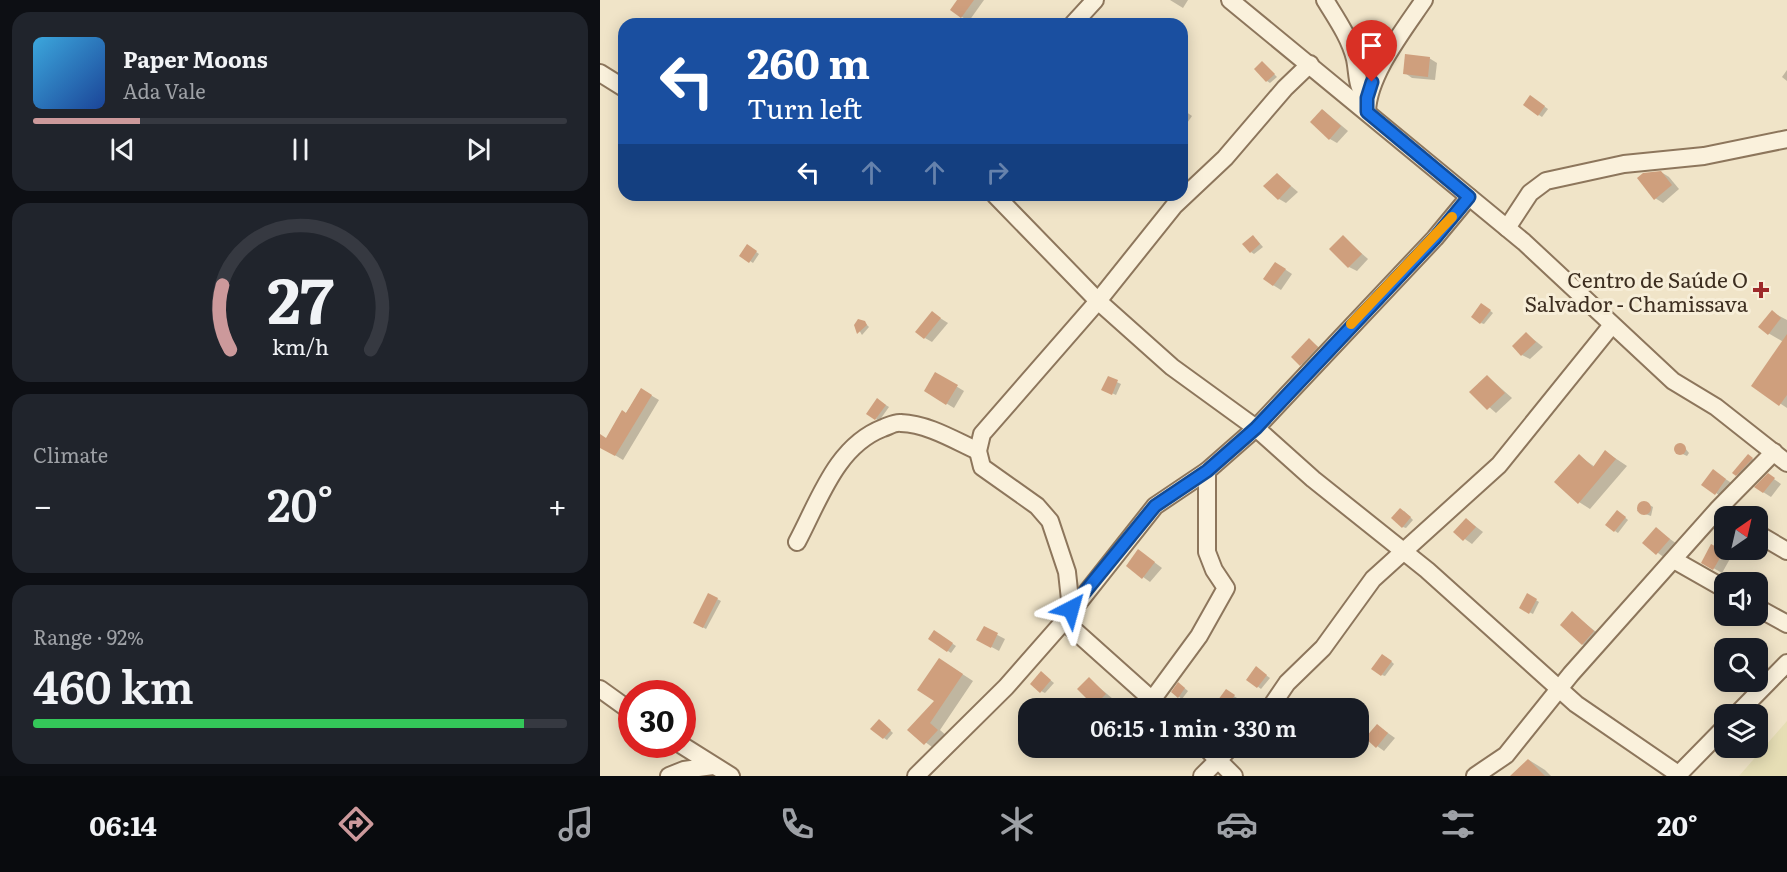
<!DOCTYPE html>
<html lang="en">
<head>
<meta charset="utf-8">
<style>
  :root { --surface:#171b24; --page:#20242c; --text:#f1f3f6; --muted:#9ea1a6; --line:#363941; --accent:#cc999b }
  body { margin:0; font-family:Literata,serif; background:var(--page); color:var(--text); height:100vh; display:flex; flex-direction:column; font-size:22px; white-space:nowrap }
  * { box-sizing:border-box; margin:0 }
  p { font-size:20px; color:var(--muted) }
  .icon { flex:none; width:33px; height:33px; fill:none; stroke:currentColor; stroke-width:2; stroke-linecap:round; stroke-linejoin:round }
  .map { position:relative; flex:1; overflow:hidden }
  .panel { display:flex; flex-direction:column; gap:12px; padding:12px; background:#0d0f14; width:600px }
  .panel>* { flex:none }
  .top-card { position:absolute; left:18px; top:18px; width:570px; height:183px; border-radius:18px; box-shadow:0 3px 15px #0003; background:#1a4fa0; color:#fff; overflow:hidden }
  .needle { width:39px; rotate:34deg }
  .controls { position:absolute; left:1114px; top:506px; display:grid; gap:12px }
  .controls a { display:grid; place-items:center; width:54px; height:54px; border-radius:12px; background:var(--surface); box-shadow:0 3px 15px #0003; font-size:30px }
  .speed { position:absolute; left:18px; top:680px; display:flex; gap:12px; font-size:30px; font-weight:700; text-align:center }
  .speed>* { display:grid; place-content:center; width:78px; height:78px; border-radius:50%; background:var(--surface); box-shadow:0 3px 15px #0003; line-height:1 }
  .speed .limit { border:9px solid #d22; background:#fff; color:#111 }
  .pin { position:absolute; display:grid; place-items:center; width:51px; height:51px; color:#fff; margin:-62px -26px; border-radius:50% 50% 50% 0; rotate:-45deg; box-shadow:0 0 6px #0007 }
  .pin .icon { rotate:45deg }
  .me { position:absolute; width:66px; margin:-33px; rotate:39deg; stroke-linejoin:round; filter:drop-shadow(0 0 4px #0008) }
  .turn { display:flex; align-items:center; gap:21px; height:126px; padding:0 30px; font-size:27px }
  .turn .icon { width:78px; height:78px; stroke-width:2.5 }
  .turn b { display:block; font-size:42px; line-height:51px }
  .lanes { display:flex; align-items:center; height:57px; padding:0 30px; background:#0003; justify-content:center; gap:30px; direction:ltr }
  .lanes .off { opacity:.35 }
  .big { font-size:45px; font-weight:600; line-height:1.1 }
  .panel .widget { flex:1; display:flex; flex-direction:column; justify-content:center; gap:9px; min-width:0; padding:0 21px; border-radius:18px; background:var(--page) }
  .panel .dial { align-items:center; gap:0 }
  .dial svg { height:156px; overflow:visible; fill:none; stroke:var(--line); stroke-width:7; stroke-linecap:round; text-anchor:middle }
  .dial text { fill:var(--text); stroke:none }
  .song { display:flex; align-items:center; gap:18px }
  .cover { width:72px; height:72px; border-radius:9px; background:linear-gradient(135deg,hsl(200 70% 55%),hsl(220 70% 35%)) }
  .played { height:6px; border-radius:3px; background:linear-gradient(90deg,var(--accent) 20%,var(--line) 20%) }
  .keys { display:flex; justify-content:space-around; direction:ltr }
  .heat { display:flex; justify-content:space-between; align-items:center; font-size:33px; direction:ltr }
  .charge { height:9px; border-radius:4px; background:linear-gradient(90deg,#34c759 92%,var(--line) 0) }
  .trip { position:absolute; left:418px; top:698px; width:351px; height:60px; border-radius:18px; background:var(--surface); box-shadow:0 3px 15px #0003; font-weight:600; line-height:60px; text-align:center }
  .tabs { display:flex; height:96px; justify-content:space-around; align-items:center; background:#090b0e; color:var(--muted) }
  .tabs .icon { width:42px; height:42px }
  .tabs .on { color:var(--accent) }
  .tabs b { font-size:27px; color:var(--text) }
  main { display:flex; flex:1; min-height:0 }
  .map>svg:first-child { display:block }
  .farmland { fill:#e6deb5 }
  .shadow { fill:#0003 }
  .building { fill:#cf9f7d }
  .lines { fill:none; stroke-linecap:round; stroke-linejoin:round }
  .minor-casing { stroke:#8d765c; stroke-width:20 }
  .minor { stroke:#faf1dc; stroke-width:16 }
  .route-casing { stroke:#114b97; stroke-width:15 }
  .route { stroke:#1a73e8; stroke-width:10 }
  .slow { stroke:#f59e0b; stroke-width:10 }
  .poi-dot { fill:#9e2a2b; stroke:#f7eed8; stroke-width:2 }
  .labels { text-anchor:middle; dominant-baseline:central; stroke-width:6; stroke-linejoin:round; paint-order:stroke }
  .poi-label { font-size:21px; fill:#3d2e20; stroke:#f7eed8; text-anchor:end }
</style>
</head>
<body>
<main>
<section class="panel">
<div class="widget">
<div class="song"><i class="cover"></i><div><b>Paper Moons</b><p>Ada Vale</p></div></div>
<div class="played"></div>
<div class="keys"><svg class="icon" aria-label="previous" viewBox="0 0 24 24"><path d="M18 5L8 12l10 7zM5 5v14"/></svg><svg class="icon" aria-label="pause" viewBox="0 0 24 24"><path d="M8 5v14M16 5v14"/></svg><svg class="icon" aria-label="next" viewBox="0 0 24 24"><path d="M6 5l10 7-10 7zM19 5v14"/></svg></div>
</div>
<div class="widget dial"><svg viewBox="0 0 100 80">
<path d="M14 69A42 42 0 1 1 86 69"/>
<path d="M14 69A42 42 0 0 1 10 36" stroke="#cc999b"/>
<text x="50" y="56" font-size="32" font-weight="700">27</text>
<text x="50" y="72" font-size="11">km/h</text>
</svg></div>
<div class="widget"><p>Climate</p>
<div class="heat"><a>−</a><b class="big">20°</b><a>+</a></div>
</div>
<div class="widget"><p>Range · 92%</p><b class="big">460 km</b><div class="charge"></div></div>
</section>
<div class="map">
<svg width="1187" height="776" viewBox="0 0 1187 776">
  <rect width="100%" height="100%" fill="#f0e4c8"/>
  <!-- farmland -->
  <path class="farmland" d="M1187 721V776H1139Z"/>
  <!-- shadow -->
  <g class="shadow">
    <path d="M359 0H384L369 21 362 17Z"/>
    <path d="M570 0H588L583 8Z"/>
    <path d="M829 58 837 63 835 80 812 78 805 73Z"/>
    <path d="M663 63 677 77 670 83 667 81Z"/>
    <path d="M1187 70V81L1182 77Z"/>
    <path d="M934 99 948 109 942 117 939 115Z"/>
    <path d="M582 109 592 116 585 126 582 125Z"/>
    <path d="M723 110 748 131 737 143 730 139Z"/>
    <path d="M1061 172 1069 177 1079 189 1063 203 1055 198Z"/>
    <path d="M677 174 698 192 686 203 679 199Z"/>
    <path d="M743 237 768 259 757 271 749 267Z"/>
    <path d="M656 239 663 247 654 254 651 252Z"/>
    <path d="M148 246 159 254 153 263 141 255Z"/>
    <path d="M683 268 692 274 681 290 673 285Z"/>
    <path d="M885 307 893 313 884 324 881 323Z"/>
    <path d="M1172 312 1187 320V344L1168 333Z"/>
    <path d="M332 313 348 323 332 342 325 338Z"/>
    <path d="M265 323 269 327 262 335 256 325Z"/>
    <path d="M927 334 943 347 930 359 922 355Z"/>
    <path d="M709 340 725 352 709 369 701 364Z"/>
    <path d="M1187 349V408L1153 385Z"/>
    <path d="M336 374 364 391 354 408 326 391Z"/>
    <path d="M887 376 912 398 896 413 872 392Z"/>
    <path d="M508 378 521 384 516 395 503 389Z"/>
    <path d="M42 390 59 400 23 460 0 446V436L7 440Z"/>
    <path d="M281 402 289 407 279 421 276 419Z"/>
    <path d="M1081 443 1089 453 1087 456 1076 451 1077 446Z"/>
    <path d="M1006 452 1027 466 990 509 979 502V456L995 467Z"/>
    <path d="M1148 456 1156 461 1144 479 1137 475Z"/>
    <path d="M1168 475 1181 484 1171 497 1163 492Z"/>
    <path d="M1121 476 1133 484 1123 498 1116 493Z"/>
    <path d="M1044 502 1053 507 1051 516 1037 511 1039 505Z"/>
    <path d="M804 511 813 520 806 528 803 527Z"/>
    <path d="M1021 514 1028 520 1018 533 1015 531Z"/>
    <path d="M866 519 883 532 872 544 855 532Z"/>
    <path d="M1056 529 1077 544 1065 558 1044 543Z"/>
    <path d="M1112 546 1131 557 1122 573 1103 562Z"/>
    <path d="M546 556 562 568 550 582 528 566Z"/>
    <path d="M109 595 121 601 106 629 95 623Z"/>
    <path d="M928 595 939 602 933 614 921 608Z"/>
    <path d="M972 613 1001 636 990 648 982 644Z"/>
    <path d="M384 628 405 639 399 651 386 644Z"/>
    <path d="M335 632 356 646 351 653 330 639Z"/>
    <path d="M786 657 794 664 785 676 782 675Z"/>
    <path d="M350 666 373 681 340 730 348 737 336 750 309 730 336 701Z"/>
    <path d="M656 668 670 678 661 689 648 679Z"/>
    <path d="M444 675 454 683 445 693 441 691Z"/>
    <path d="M489 679 513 699 504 708 495 705 479 689Z"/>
    <path d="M582 686 588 691 582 699 573 692Z"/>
    <path d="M626 691 637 698 631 707 620 699Z"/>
    <path d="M282 723 293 733 287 740 284 738Z"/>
    <path d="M778 726 795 738 784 751 777 746Z"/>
    <path d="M929 760 945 770 951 776H913Z"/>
  </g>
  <!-- building -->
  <g class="building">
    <path d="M357 0H374L361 18 350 10Z"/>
    <path d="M805 54 830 57 828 77 803 74Z"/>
    <path d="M662 61 675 74 666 82 654 69Z"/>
    <path d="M930 95 945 106 938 116 923 105Z"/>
    <path d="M722 109 741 126 729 140 710 122Z"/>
    <path d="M1061 171 1072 185 1054 200 1037 178 1043 173Z"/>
    <path d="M677 173 691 186 678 200 663 186Z"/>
    <path d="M653 235 660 244 650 253 642 244Z"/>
    <path d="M743 235 762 254 748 268 729 249Z"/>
    <path d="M147 244 157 251 149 263 139 256Z"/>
    <path d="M675 262 686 269 673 286 663 279Z"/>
    <path d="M881 303 891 310 880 324 871 317Z"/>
    <path d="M1172 310 1181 318 1168 335 1158 327Z"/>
    <path d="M332 311 341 318 324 339 315 332Z"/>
    <path d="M258 319 265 321 267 325 257 334 254 325Z"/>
    <path d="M926 332 936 342 921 356 912 346Z"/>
    <path d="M1187 334V395L1179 406 1151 386Z"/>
    <path d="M709 338 718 347 700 366 691 357Z"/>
    <path d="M335 372 358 385 346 405 324 391Z"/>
    <path d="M887 375 905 393 887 410 869 392Z"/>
    <path d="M508 376 518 380 512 395 501 390Z"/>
    <path d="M41 388 52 395 15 456 0 448V434L6 438 22 410 26 413Z"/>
    <path d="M277 398 286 405 275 420 266 414Z"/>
    <circle cx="1080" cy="449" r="6"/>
    <path d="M1005 450 1016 459 978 504 954 482 979 454 993 467Z"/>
    <path d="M1148 454 1153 458 1136 476 1132 473Z"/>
    <path d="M1113 469 1126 479 1115 495 1101 485Z"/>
    <path d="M1168 473 1175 478 1163 493 1154 487Z"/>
    <circle cx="1044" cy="508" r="7"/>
    <path d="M800 508 811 517 802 528 791 518Z"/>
    <path d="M1017 510 1026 517 1014 532 1005 525Z"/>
    <path d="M866 518 876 527 863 541 853 532Z"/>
    <path d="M1056 527 1070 539 1056 555 1042 543Z"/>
    <path d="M1111 544 1124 551 1113 570 1101 563Z"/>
    <path d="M538 549 555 562 542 579 526 566Z"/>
    <path d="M108 593 118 598 103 628 93 623Z"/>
    <path d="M927 593 937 599 929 614 919 608Z"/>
    <path d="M972 611 994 631 982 645 960 625Z"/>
    <path d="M384 626 398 633 391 648 376 640Z"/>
    <path d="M334 630 353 643 347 652 328 639Z"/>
    <path d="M782 654 792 661 781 676 771 669Z"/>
    <path d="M339 658 363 674 330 723 338 730 324 745 307 730 334 701 317 690Z"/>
    <path d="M656 666 667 675 657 688 646 680Z"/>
    <path d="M441 671 451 680 440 693 430 684Z"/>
    <path d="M489 677 506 694 494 706 477 689Z"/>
    <path d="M578 682 585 688 578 698 571 692Z"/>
    <path d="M626 689 635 695 627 706 618 700Z"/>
    <path d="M279 719 291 730 283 739 270 729Z"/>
    <path d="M777 724 788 733 776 748 765 738Z"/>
    <path d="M928 759 945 776H910Z"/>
  </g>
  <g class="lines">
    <defs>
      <g id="minor">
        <path d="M630 0 924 242 1073 381 1116 407 1187 463"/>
        <path d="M725 0C736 18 750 38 755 59 758 73 756 88 767 98"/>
        <path d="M473 24 495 0"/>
        <path d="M0 73 24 88"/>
        <path d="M767 112C768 75 803 31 824 0"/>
        <path d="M395 195 498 301 572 367 656 428 713 479 827 570 976 704 1078 774"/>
        <path d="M907 228 930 193 946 181 1024 164 1104 156 1187 139"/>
        <path d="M1158 534 1187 551"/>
        <path d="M197 542C219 501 236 446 283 428 289 426 295 422 301 423 328 424 354 440 378 451"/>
        <path d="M1074 560 1125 589"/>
        <path d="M1158 608 1187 624"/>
        <path d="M471 609 467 572 450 521 437 506 382 467 378 451 382 434 498 301 574 206 625 158 685 88 710 64"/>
        <path d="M464 621 559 706"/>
        <path d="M0 689 32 712"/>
        <path d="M552 700 599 636 626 588 614 570 607 552V471"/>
        <path d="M670 708 687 683 723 648 773 579 899 465 1012 325"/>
        <path d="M1137 714 1187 663"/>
        <path d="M80 744 131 776"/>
        <path d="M605 747 634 776"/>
        <path d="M69 776 84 770 113 766"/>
        <path d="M316 776 406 687 464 621 555 506 607 471 656 428 835 238 869 197"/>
        <path d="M602 776 631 747"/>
        <path d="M875 776 906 755 971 674 1119 508 1174 452"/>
        <path d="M1077 776 1125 727"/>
      </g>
    </defs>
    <!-- minor casing -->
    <use href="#minor" class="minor-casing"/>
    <!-- minor -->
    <use href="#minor" class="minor"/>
  </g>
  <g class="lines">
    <defs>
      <path id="route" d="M471 609 555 506 607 471 656 428 835 238 869 197 767 112V98L772 82"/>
    </defs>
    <!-- route casing -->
    <use href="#route" class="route-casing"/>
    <!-- route -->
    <use href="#route" class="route"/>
    <!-- slow -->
    <path class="slow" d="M751 324 852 217"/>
  </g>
  <!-- markers -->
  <path class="poi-dot" d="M1158 281h6v6h6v6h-6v6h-6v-6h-6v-6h6z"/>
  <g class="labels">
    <!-- poi labels -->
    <g class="poi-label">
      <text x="1148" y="278">Centro de Saúde O<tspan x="1148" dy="24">Salvador - Chamissava</tspan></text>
    </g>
  </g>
</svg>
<div class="controls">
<a><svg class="needle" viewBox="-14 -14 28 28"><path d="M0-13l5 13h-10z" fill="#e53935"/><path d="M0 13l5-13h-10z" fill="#9ea1a6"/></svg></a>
<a><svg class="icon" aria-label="sound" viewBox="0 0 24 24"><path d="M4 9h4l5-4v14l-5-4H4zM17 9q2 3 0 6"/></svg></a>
<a><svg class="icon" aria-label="search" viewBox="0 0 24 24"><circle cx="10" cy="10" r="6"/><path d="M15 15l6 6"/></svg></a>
<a><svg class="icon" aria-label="layers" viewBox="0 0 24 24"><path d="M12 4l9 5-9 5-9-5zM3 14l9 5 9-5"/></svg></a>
</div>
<div class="speed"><div class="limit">30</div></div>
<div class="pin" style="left:772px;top:82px;background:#d93025"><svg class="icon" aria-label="arrive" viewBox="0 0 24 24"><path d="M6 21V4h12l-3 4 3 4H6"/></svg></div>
<svg class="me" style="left:471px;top:609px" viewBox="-20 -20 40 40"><path d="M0-17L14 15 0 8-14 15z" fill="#1a73e8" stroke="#fff" stroke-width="4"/></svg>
<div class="trip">06:15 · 1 min · 330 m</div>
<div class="top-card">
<div class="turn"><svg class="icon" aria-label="left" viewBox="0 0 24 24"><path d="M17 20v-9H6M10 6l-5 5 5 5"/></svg><div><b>260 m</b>Turn left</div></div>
<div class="lanes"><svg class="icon" aria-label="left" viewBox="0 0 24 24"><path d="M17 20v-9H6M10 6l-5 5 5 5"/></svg><svg class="icon off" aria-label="ahead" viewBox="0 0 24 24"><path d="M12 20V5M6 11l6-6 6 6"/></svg><svg class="icon off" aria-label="ahead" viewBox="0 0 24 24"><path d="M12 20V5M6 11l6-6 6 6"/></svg><svg class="icon off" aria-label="right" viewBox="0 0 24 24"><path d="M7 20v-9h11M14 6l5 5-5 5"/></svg></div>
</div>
</div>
</main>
<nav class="tabs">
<b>06:14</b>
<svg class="icon on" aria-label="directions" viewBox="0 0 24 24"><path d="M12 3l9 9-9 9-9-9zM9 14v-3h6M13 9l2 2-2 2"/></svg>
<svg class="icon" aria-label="music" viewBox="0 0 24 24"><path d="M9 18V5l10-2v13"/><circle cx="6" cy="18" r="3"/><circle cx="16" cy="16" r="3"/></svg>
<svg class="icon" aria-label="phone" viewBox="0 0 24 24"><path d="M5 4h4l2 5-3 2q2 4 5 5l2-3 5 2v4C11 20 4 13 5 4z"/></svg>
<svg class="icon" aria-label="climate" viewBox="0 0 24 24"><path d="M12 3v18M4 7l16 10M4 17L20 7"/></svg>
<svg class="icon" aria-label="car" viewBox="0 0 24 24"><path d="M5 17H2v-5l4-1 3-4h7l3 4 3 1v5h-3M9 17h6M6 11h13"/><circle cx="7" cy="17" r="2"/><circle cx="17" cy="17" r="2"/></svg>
<svg class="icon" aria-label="filters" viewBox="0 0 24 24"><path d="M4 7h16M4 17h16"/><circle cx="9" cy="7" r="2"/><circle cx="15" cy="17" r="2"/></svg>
<b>20°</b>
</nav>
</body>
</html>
